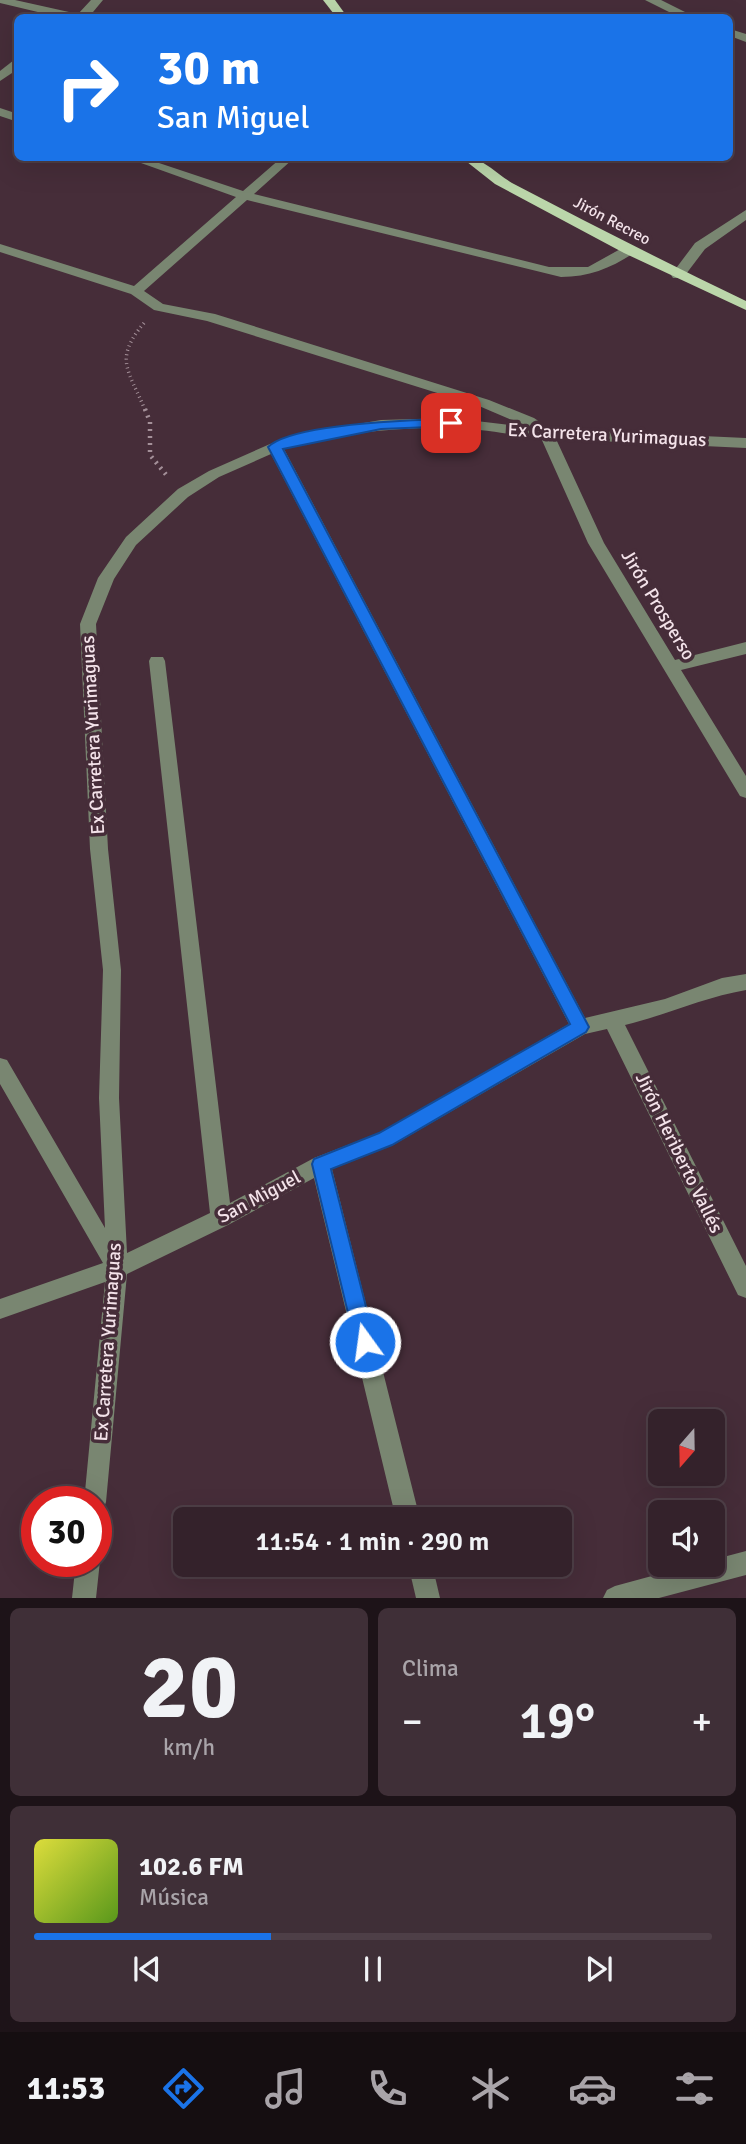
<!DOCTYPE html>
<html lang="es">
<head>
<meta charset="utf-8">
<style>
  :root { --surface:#34222b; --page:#3f2f37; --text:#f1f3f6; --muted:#a9a4a9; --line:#4e3f47; --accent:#1a73e8 }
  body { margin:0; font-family:Signika,sans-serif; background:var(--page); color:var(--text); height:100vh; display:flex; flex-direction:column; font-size:26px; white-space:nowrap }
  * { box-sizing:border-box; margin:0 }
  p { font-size:23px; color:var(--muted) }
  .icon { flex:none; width:38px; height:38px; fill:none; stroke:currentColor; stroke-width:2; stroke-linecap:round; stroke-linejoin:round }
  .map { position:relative; height:1598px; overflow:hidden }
  .details { display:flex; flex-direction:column; gap:10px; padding:10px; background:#1d1318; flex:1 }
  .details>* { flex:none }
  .top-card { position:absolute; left:14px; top:14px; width:719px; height:147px; border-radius:10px; box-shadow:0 7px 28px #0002,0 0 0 2px var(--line); background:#1a73e8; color:#fff; overflow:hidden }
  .needle { width:46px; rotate:200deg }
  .buttons { position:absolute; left:648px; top:1409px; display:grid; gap:14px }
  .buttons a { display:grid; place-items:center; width:77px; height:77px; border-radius:10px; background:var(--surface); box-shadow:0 7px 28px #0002,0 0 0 2px var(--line); font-size:35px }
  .speed { position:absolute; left:21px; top:1486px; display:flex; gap:14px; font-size:35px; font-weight:700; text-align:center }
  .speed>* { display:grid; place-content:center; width:91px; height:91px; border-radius:50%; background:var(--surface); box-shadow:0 7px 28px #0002,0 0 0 2px var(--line); line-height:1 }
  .speed .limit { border:10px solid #d22; background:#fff; color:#111 }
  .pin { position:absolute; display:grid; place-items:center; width:60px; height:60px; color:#fff; margin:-30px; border-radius:14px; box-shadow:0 4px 10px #0006 }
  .me { position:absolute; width:77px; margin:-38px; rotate:346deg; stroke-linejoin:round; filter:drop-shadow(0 0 5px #0008) }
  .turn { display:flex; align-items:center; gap:24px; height:147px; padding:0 28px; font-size:32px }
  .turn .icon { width:91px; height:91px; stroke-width:2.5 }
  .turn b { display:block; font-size:49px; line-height:60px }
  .big { font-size:52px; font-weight:600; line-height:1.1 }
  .details .card { flex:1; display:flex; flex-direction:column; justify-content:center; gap:10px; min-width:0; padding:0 24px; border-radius:10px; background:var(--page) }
  .details .dial { align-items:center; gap:0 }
  .dial b { font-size:91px; line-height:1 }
  .song { display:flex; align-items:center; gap:21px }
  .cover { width:84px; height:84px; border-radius:10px; background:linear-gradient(135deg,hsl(60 70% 55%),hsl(90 70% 35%)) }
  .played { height:7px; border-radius:4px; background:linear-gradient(90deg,var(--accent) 35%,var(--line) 35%) }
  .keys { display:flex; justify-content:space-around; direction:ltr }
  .heat { display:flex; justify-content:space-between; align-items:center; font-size:38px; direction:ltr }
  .details .tiles { flex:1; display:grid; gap:10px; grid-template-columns:1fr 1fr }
  .card:last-child { grid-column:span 2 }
  .trip { position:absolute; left:173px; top:1507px; width:399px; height:70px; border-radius:10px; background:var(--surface); box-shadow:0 7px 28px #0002,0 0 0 2px var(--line); font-weight:600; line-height:70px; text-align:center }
  .tabs { display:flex; height:112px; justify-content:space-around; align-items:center; background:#150e11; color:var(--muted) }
  .tabs .icon { width:49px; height:49px }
  .tabs .current { color:var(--accent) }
  .tabs b { font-size:32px; color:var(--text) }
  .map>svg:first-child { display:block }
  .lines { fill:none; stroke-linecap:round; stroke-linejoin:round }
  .path-far1 { stroke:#a49099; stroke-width:3.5; stroke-dasharray:1 3.5; stroke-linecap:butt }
  .path { stroke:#a49099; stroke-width:4.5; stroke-dasharray:2 5; stroke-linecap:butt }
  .minor { fill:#798671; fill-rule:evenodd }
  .major { fill:#bbd6aa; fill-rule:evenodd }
  .route { fill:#1a73e8; stroke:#114b97; stroke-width:2 }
  .labels { text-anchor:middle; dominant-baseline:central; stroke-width:7; stroke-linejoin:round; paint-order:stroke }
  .far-street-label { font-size:16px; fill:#f3e2e9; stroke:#462d39 }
  .street-label { font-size:19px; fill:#f3e2e9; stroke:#462d39 }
</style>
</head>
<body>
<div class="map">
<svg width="746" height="1598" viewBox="0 0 746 1598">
  <rect width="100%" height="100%" fill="#462d39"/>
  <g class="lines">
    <!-- path-far1 -->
    <path class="path-far1" d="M144 323C113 360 129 370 145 410"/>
    <!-- path -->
    <path class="path" d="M145 409 150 422V455L168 477"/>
    <!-- minor -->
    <g class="minor">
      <path d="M0 0H15L78 14 91 0H103L88 18H63L0 3Z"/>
      <path d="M645 0H661L697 18H681Z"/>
      <path d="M730 29 746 34V42L730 36Z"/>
      <path d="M14 60H18V69L0 81V71Z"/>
      <path d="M0 108 18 114V122L0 116Z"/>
      <path d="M127 158H144L243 191 281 158H294L254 194 549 267H588L624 247H634V253C611 268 589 277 561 277L247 200 144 291 163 304 215 314 489 400 534 418 550 429 746 438V448L556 439 604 543 675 660 746 642V654L681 670 746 776V798L740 796 588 543 541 438C510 435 479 428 449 428 394 427 337 433 284 449L585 1018 665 999 722 978 746 974V990C705 997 666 1015 625 1025L746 1266V1298L738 1295 607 1029 585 1034 393 1145 332 1169 420 1519H396L314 1178 228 1225 127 1274 106 1502 103 1510 96 1513V1502H84L105 1282 0 1319V1299L103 1263 0 1084V1058L7 1060 105 1228 99 1098 103 970 90 849 80 624 98 578 126 537 178 489 209 471 270 444 305 433 381 420 451 418 528 427 479 406 207 321 154 310 131 294 0 252V244L134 286 236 197ZM271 454 569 1024 379 1133 314 1158 230 1203 165 661 163 657H151L149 661 210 1213 127 1253 119 1098 121 970 108 849 96 624 114 579 136 545 188 497 219 477Z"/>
      <path d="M746 210V220L705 249 683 278H673L671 275 695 243Z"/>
      <path d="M746 1551V1575L659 1598H603L607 1590 615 1586 696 1564H712V1560Z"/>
      <path d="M96 1553 100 1561 96 1598H72L76 1561H96Z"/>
      <path d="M408 1564H432L440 1598H416Z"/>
    </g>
    <!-- major -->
    <g class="major">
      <path d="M323 0H335L348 18H337Z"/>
      <path d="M462 158C482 156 495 173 512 183 590 224 667 263 746 301V310L624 253 495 184Z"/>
    </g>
  </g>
  <!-- route -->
  <path class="route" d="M451 419 457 423 455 426 381 429 283 449 589 1027 586 1032 392 1145 331 1169 375 1342 372 1348 365 1351 358 1348 355 1342 312 1164 314 1159 379 1133 570 1024 268 447C293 423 414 420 451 419Z"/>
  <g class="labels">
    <!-- far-street labels -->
    <g class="far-street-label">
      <text transform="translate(612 221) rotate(28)">Jirón Recreo</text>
    </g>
    <!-- street labels -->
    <g class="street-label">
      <text transform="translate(607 435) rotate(3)">Ex Carretera Yurimaguas</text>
      <text transform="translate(658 605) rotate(59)">Jirón Prosperso</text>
      <text transform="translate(93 735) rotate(-93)">Ex Carretera Yurimaguas</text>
      <text transform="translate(679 1153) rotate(64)">Jirón Heriberto Vallés</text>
      <text transform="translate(259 1197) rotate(-28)">San Miguel</text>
      <text transform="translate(108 1342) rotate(-86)">Ex Carretera Yurimaguas</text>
    </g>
  </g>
</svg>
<div class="buttons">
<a><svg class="needle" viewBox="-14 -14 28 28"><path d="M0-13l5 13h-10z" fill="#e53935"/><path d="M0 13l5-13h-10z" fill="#a9a4a9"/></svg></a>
<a><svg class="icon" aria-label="sound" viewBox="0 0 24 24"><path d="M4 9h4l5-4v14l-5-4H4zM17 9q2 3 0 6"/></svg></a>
</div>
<div class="speed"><div class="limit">30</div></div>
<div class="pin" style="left:451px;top:423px;background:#d93025"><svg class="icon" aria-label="arrive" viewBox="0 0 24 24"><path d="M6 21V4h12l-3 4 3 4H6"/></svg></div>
<svg class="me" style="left:365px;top:1342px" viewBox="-20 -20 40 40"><circle r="17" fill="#1a73e8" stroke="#fff" stroke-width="3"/><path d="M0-11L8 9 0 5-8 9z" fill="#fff"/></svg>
<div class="trip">11:54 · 1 min · 290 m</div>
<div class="top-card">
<div class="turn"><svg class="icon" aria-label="right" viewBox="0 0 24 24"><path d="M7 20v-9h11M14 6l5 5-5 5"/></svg><div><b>30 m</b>San Miguel</div></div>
</div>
</div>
<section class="details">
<div class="tiles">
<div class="card dial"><b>20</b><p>km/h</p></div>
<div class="card"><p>Clima</p>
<div class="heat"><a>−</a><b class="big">19°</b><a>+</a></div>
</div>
<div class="card">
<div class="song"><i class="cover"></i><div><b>102.6 FM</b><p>Música</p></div></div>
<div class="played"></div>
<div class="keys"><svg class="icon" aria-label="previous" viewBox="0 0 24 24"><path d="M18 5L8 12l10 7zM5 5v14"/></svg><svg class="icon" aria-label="pause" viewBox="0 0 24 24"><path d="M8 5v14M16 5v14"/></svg><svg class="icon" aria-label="next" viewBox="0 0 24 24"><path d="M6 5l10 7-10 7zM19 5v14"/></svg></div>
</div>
</div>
</section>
<nav class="tabs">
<b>11:53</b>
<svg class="icon current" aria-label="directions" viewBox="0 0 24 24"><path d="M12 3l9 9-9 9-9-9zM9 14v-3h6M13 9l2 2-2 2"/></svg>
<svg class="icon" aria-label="music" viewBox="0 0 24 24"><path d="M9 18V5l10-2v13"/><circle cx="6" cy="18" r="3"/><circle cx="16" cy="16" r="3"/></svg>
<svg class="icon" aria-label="phone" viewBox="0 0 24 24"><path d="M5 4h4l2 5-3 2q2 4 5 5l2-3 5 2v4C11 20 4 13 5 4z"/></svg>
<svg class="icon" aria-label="climate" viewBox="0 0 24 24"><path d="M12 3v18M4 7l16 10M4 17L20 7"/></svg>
<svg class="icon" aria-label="car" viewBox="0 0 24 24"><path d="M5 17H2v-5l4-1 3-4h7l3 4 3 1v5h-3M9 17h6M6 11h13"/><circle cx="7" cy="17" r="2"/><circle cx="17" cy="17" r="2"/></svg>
<svg class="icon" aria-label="filters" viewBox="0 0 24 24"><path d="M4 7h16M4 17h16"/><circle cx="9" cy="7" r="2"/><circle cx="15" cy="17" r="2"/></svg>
</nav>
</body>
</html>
